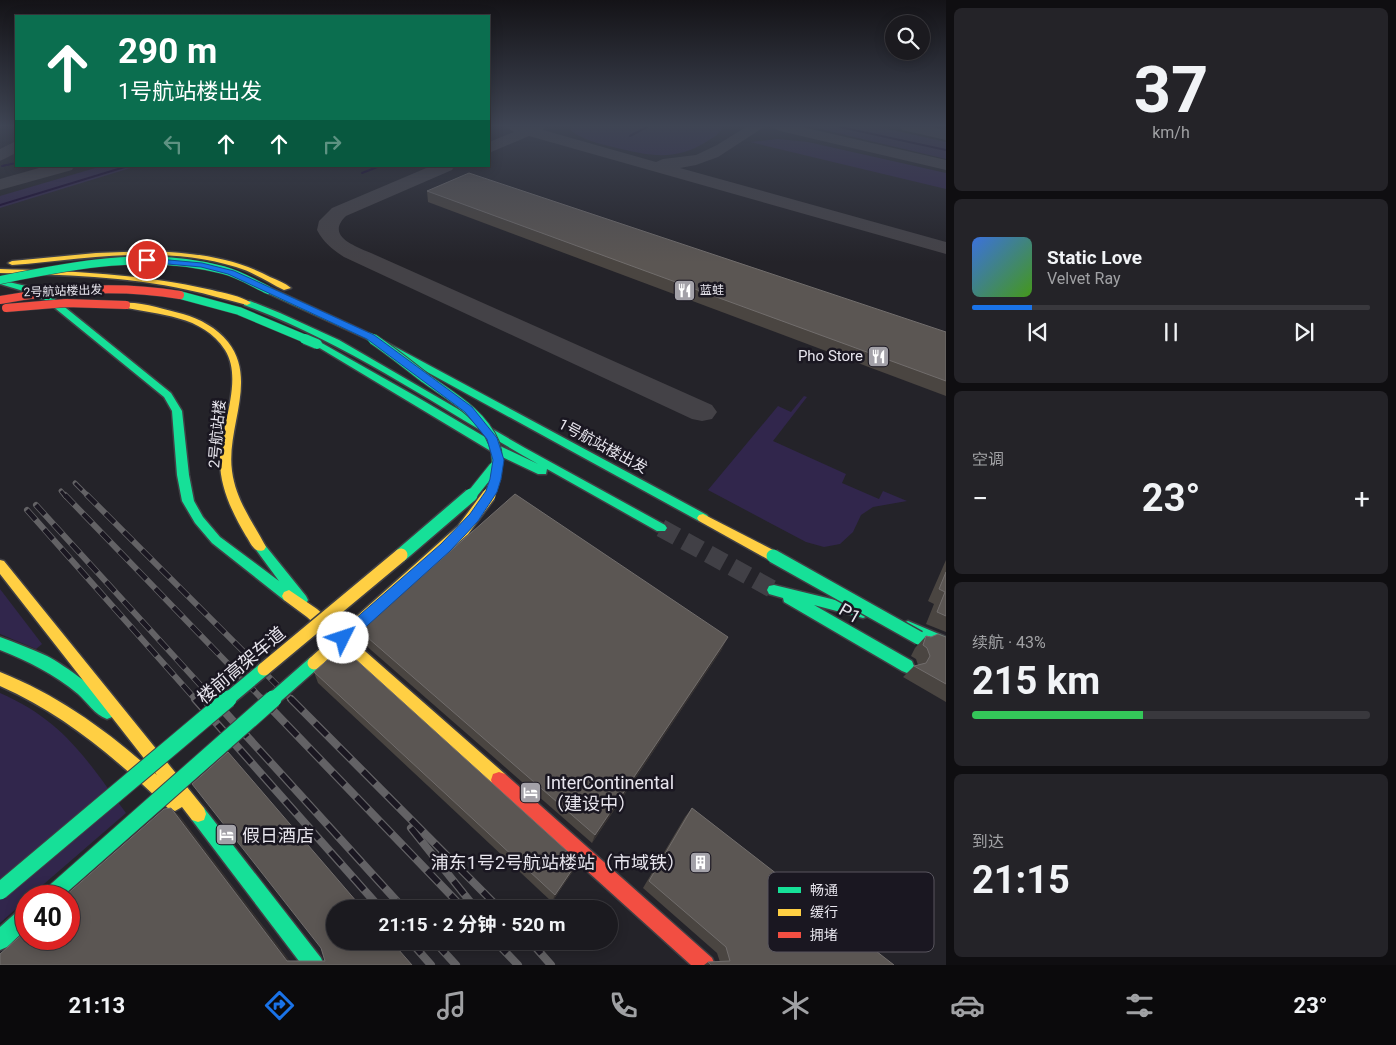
<!DOCTYPE html>
<html lang="zh">
<head>
<meta charset="utf-8">
<style>
  :root { --surface:#1b1a1f; --page:#242328; --text:#f1f3f6; --muted:#a0a1a4; --line:#39383d; --accent:#1a73e8 }
  body { margin:0; font-family:Roboto,"Noto Sans SC",sans-serif; background:var(--page); color:var(--text); height:100vh; display:flex; flex-direction:column; font-size:19px; white-space:nowrap }
  * { box-sizing:border-box; margin:0 }
  p { font-size:16px; color:var(--muted) }
  .icon { flex:none; width:28px; height:28px; fill:none; stroke:currentColor; stroke-width:2; stroke-linecap:round; stroke-linejoin:round }
  .map { position:relative; flex:1; overflow:hidden }
  .side { display:flex; flex-direction:column; gap:8px; padding:8px; background:#0f0e11; width:450px }
  .side>* { flex:none }
  .guide { position:absolute; left:15px; top:15px; width:475px; height:152px; border-radius:0px; box-shadow:0 2px 12px #0003,0 0 0 1px var(--line); background:#0b6e4f; color:#fff; overflow:hidden }
  .buttons { position:absolute; left:885px; top:15px; display:grid; gap:10px }
  .buttons a { display:grid; place-items:center; width:45px; height:45px; border-radius:50%; background:var(--surface); box-shadow:0 2px 12px #0003,0 0 0 1px var(--line); font-size:25px }
  .speed { position:absolute; left:15px; top:885px; display:flex; gap:10px; font-size:25px; font-weight:700; text-align:center }
  .speed>* { display:grid; place-content:center; width:65px; height:65px; border-radius:50%; background:var(--surface); box-shadow:0 2px 12px #0003,0 0 0 1px var(--line); line-height:1 }
  .speed .limit { border:8px solid #d22; background:#fff; color:#111 }
  .pin { position:absolute; display:grid; place-items:center; width:42px; height:42px; color:#fff; margin:-21px; border:2px solid #fff; border-radius:50%; box-shadow:0 1px 5px #0007 }
  .me { position:absolute; width:55px; margin:-28px; rotate:49deg; stroke-linejoin:round; filter:drop-shadow(0 0 4px #0008) }
  .turn { display:flex; align-items:center; gap:18px; height:105px; padding:0 20px; font-size:22px }
  .turn .icon { width:65px; height:65px; stroke-width:2.5 }
  .turn b { display:block; font-size:35px; line-height:42px }
  .lanes { display:flex; align-items:center; height:48px; padding:0 20px; background:#0003; justify-content:center; gap:25px; direction:ltr }
  .lanes .off { opacity:.35 }
  .big { font-size:38px; font-weight:700; line-height:1.1 }
  .side .card { flex:1; display:flex; flex-direction:column; justify-content:center; gap:8px; min-width:0; padding:0 18px; border-radius:8px; background:var(--page) }
  .side .dial { align-items:center; gap:0 }
  .dial b { font-size:65px; line-height:1 }
  .song { display:flex; align-items:center; gap:15px }
  .cover { width:60px; height:60px; border-radius:8px; background:linear-gradient(135deg,hsl(220 70% 55%),hsl(100 70% 35%)) }
  .played { height:5px; border-radius:2px; background:linear-gradient(90deg,var(--accent) 15%,var(--line) 15%) }
  .keys { display:flex; justify-content:space-around; direction:ltr }
  .heat { display:flex; justify-content:space-between; align-items:center; font-size:28px; direction:ltr }
  .charge { height:8px; border-radius:4px; background:linear-gradient(90deg,#34c759 43%,var(--line) 0) }
  .trip { position:absolute; left:326px; top:900px; width:292px; height:50px; border-radius:25px; background:var(--surface); box-shadow:0 2px 12px #0003,0 0 0 1px var(--line); font-weight:700; line-height:50px; text-align:center }
  .tabs { display:flex; height:80px; justify-content:space-around; align-items:center; background:#0b0a0c; color:var(--muted) }
  .tabs .icon { width:35px; height:35px }
  .tabs .current { color:var(--accent) }
  .tabs b { font-size:22px; color:var(--text) }
  main { display:flex; flex:1; min-height:0 }
  .map>svg:first-child { display:block }
  .green { fill:#31264c }
  .lines { fill:none; stroke-linecap:round; stroke-linejoin:round }
  .stream { stroke:#160530; stroke-width:2 }
  .taxiway { fill:#444247; fill-rule:evenodd }
  .primary-tunnel { stroke:#414046; stroke-width:18; stroke-dasharray:18 9; stroke-linecap:butt }
  .fast-casing { stroke:#414045; stroke-width:3 }
  .slow-casing { stroke:#414045; stroke-width:3 }
  .jam-casing { stroke:#414045; stroke-width:3 }
  .fast { fill:#16e098; fill-rule:evenodd }
  .slow { fill:#ffcf43; fill-rule:evenodd }
  .jam { fill:#f24e42; fill-rule:evenodd }
  .rail-far2-casing { stroke:#636265; stroke-width:5 }
  .rail-far1-casing { stroke:#636265; stroke-width:6 }
  .rail-casing { stroke:#636265; stroke-width:8 }
  .rail-far2 { stroke:#1a1721; stroke-width:3; stroke-dasharray:10; stroke-linecap:butt }
  .rail-far1 { stroke:#1a1721; stroke-width:4.5; stroke-dasharray:13; stroke-linecap:butt }
  .rail { stroke:#1a1721; stroke-width:5.5; stroke-dasharray:17; stroke-linecap:butt }
  .fast-bridge-far3-casing { stroke:#414045; stroke-width:9; stroke-linecap:butt }
  .fast-bridge-far2-casing { stroke:#414045; stroke-width:12; stroke-linecap:butt }
  .fast-bridge-far1-casing { stroke:#414045; stroke-width:16; stroke-linecap:butt }
  .fast-bridge-casing { stroke:#414045; stroke-width:19; stroke-linecap:butt }
  .slow-bridge-far1-casing { stroke:#414045; stroke-width:12; stroke-linecap:butt }
  .slow-bridge-casing { stroke:#414045; stroke-width:16; stroke-linecap:butt }
  .jam-bridge-casing { stroke:#414045; stroke-width:9; stroke-linecap:butt }
  .fast-bridge-far3 { stroke:#16e098; stroke-width:8 }
  .fast-bridge-far2 { stroke:#16e098; stroke-width:10 }
  .fast-bridge-far1 { stroke:#16e098; stroke-width:13 }
  .fast-bridge { stroke:#16e098; stroke-width:17 }
  .slow-bridge-far1 { stroke:#ffcf43; stroke-width:10 }
  .slow-bridge { stroke:#ffcf43; stroke-width:13 }
  .jam-bridge { stroke:#f24e42; stroke-width:8 }
  .wall { fill:#4a4541 }
  .shaded-wall { fill:#343030 }
  .building { fill:#5b5653; stroke:#716d6c }
  .route { fill:#1a73e8; stroke:#114b97 }
  .labels { text-anchor:middle; dominant-baseline:central; stroke-width:5; stroke-linejoin:round; paint-order:stroke }
  .far-poi-label { font-size:12px; fill:#e7e5ed; stroke:#1a1721; text-anchor:start }
  .far-street-label { font-size:12px; fill:#e7e5ed; stroke:#1a1721 }
  .poi-label { font-size:15px; fill:#e7e5ed; stroke:#1a1721; text-anchor:end }
  .street-label { font-size:15px; fill:#e7e5ed; stroke:#1a1721 }
  .near-street-label { font-size:18px; fill:#e7e5ed; stroke:#1a1721 }
  .near-poi-label { font-size:18px; fill:#e7e5ed; stroke:#1a1721; text-anchor:start }
  .key { fill:#1a1721; stroke:#58555e; stroke-width:1 }
  .key-label { font-size:14px; fill:#e7e5ed }
</style>
</head>
<body>
<main>
<div class="map">
<svg width="946" height="965" viewBox="0 0 946 965">
  <rect width="100%" height="100%" fill="#242329"/>
  <!-- green -->
  <g class="green">
    <path d="M571 127H722C720 135 712 138 706 142 675 161 650 156 617 148 600 144 586 141 571 131Z"/>
    <path d="M812 127H879L946 142V159Z"/>
    <path d="M778 139 808 142 946 173V189L750 142Z"/>
    <path d="M102 166H137L0 208V196Z"/>
    <path d="M804 396 807 397 773 441 846 474 842 483 879 499 883 491 907 501 873 507 861 515 853 532 840 544 824 547 806 542 708 490 778 406 791 412Z"/>
    <path d="M0 589 42 644 36 649 0 634Z"/>
    <path d="M0 693C64 721 86 759 126 813L30 896H26V900L0 923Z"/>
  </g>
  <g class="lines">
    <!-- stream -->
    <g class="stream">
      <path d="M840 127 946 150"/>
      <path d="M630 136 647 127"/>
      <path d="M2 166 16 163"/>
      <path d="M362 173 380 166"/>
      <path d="M0 205 128 166"/>
    </g>
    <!-- taxiway -->
    <g class="taxiway">
      <path d="M506 127H545L543 130 656 162 663 159 696 155 717 145 746 127H764L718 157 696 165 680 168 946 242V254L529 136 489 153V142L514 132Z"/>
      <path d="M773 127H802L946 160V170L780 131Z"/>
      <path d="M900 127H931L946 130V140L902 130Z"/>
      <path d="M14 142 16 143V153L0 161V149Z"/>
      <path d="M46 166H74L72 170 0 190V179Z"/>
      <path d="M431 166H454L452 170 346 216C325 236 355 246 371 253L712 405 717 412 712 419 702 421 692 419 344 257C332 249 324 243 317 230L319 221 332 208Z"/>
    </g>
    <!-- primary-tunnel -->
    <path class="primary-tunnel" d="M661 528 774 590"/>
    <defs>
      <g id="fast">
        <path d="M0 280 26 286 51 296 171 393 182 411 189 475 194 501 203 517 220 537 279 581 254 547 256 544 260 542 264 544 306 596 308 600 306 604C300 606 297 605 293 600L289 602 284 600 212 543 195 523 182 501 177 475 172 411 164 397 45 300 20 290 0 284Z"/>
        <path d="M265 288H271L373 335 707 515 709 518 707 521H699L367 339 265 292Z"/>
        <path d="M244 301H250L280 313 339 340 525 448 665 525 667 528 665 531H657L547 469 546 474H538L494 453 313 344 314 342H320L417 397 502 447 538 464C441 409 349 344 244 305Z"/>
        <path d="M774 585 868 608 870 612 868 616 863 618 814 605 912 661 914 666 912 671 907 673 902 671 784 602 783 598 769 594 767 590 769 586Z"/>
        <path d="M908 621 946 637V649L903 631 901 627 903 623Z"/>
        <path d="M0 637C16 643 32 649 47 656 63 664 108 696 115 712L112 717 107 719C95 715 87 702 78 694 54 674 28 661 0 650Z"/>
        <path d="M198 806 204 808 321 958 324 965H302L192 820 190 814 192 808Z"/>
        <path d="M26 908V929L7 947 0 950V927L19 910Z"/>
      </g>
      <g id="slow">
        <path d="M152 251C193 253 233 257 270 277 277 280 285 283 291 288L284 290C268 282 253 272 236 267 164 244 85 259 12 265L8 263 12 261 96 253Z"/>
        <path d="M0 269C71 271 142 274 212 290 223 293 242 296 251 303L247 305C227 300 208 294 188 290 126 276 63 275 0 273Z"/>
        <path d="M123 303C139 301 167 310 183 314 200 319 217 328 228 342 258 380 226 428 232 471 236 501 253 522 266 547L264 550C254 554 251 543 246 536 233 514 220 488 220 461 220 428 244 380 225 350 203 315 158 315 123 307Z"/>
        <path d="M703 514 777 552 779 556 777 560 773 561 769 560 699 521 697 518 699 515Z"/>
        <path d="M0 560 4 561 204 808 206 814 204 820 198 822 192 820 182 807 175 811 169 809C117 760 66 715 0 686V672C60 696 109 732 157 775L0 574Z"/>
        <path d="M289 590 317 609 505 774 507 780 505 786 499 788 493 786 307 617 284 600 282 596 284 592Z"/>
      </g>
      <path id="jam" d="M499 772 505 774 712 958 715 965H691L493 786 491 780 493 774Z"/>
    </defs>
    <!-- fast casing -->
    <use href="#fast" class="fast-casing"/>
    <!-- slow casing -->
    <use href="#slow" class="slow-casing"/>
    <!-- jam casing -->
    <use href="#jam" class="jam-casing"/>
    <!-- fast -->
    <use href="#fast" class="fast"/>
    <!-- slow -->
    <use href="#slow" class="slow"/>
    <!-- jam -->
    <use href="#jam" class="jam"/>
    <defs>
      <g id="rail-far2">
        <path d="M75 483 89 497"/>
        <path d="M61 491 66 497"/>
      </g>
      <g id="rail-far1">
        <path d="M65 495 263 700"/>
        <path d="M87 495 292 700"/>
        <path d="M36 505 214 700"/>
        <path d="M27 510 196 700"/>
      </g>
      <g id="rail">
        <path d="M195 699 381 909"/>
        <path d="M213 699 404 909"/>
        <path d="M262 699 464 909"/>
        <path d="M291 699 500 909"/>
        <path d="M411 828 476 909"/>
        <path d="M410 941 431 965"/>
        <path d="M434 941 456 965"/>
        <path d="M495 941 518 965"/>
        <path d="M530 941 551 965"/>
      </g>
    </defs>
    <!-- rail-far2 casing -->
    <use href="#rail-far2" class="rail-far2-casing"/>
    <!-- rail-far1 casing -->
    <use href="#rail-far1" class="rail-far1-casing"/>
    <!-- rail casing -->
    <use href="#rail" class="rail-casing"/>
    <!-- rail-far2 -->
    <use href="#rail-far2" class="rail-far2"/>
    <!-- rail-far1 -->
    <use href="#rail-far1" class="rail-far1"/>
    <!-- rail -->
    <use href="#rail" class="rail"/>
    <defs>
      <g id="fast-bridge-far3">
        <path d="M0 280C73 265 149 250 223 270 239 274 253 283 268 290"/>
        <path d="M180 295 239 311 308 340"/>
        <path d="M370 337 375 340"/>
      </g>
      <g id="fast-bridge-far2">
        <path d="M305 339 317 344"/>
        <path d="M373 339C391 351 408 365 425 378 450 396 482 413 494 443 498 454 497 465 496 477"/>
        <path d="M470 497 494 467"/>
      </g>
      <g id="fast-bridge-far1">
        <path d="M401 555 471 495"/>
        <path d="M773 556 919 638"/>
        <path d="M227 700 264 669"/>
        <path d="M272 700 314 663"/>
      </g>
      <g id="fast-bridge">
        <path d="M0 891 228 699"/>
        <path d="M50 896 273 699"/>
      </g>
      <path id="slow-bridge-far1" d="M489 497 496 477"/>
      <g id="slow-bridge">
        <path d="M314 663 463 530 489 495"/>
        <path d="M264 669 401 555"/>
      </g>
      <g id="jam-bridge">
        <path d="M0 300C61 289 119 285 180 295"/>
        <path d="M6 308 66 303 126 305"/>
      </g>
    </defs>
    <!-- fast-bridge-far3 casing -->
    <use href="#fast-bridge-far3" class="fast-bridge-far3-casing"/>
    <!-- fast-bridge-far2 casing -->
    <use href="#fast-bridge-far2" class="fast-bridge-far2-casing"/>
    <!-- fast-bridge-far1 casing -->
    <use href="#fast-bridge-far1" class="fast-bridge-far1-casing"/>
    <!-- fast-bridge casing -->
    <use href="#fast-bridge" class="fast-bridge-casing"/>
    <!-- slow-bridge-far1 casing -->
    <use href="#slow-bridge-far1" class="slow-bridge-far1-casing"/>
    <!-- slow-bridge casing -->
    <use href="#slow-bridge" class="slow-bridge-casing"/>
    <!-- jam-bridge casing -->
    <use href="#jam-bridge" class="jam-bridge-casing"/>
    <!-- fast-bridge-far3 -->
    <use href="#fast-bridge-far3" class="fast-bridge-far3"/>
    <!-- fast-bridge-far2 -->
    <use href="#fast-bridge-far2" class="fast-bridge-far2"/>
    <!-- fast-bridge-far1 -->
    <use href="#fast-bridge-far1" class="fast-bridge-far1"/>
    <!-- fast-bridge -->
    <use href="#fast-bridge" class="fast-bridge"/>
    <!-- slow-bridge-far1 -->
    <use href="#slow-bridge-far1" class="slow-bridge-far1"/>
    <!-- slow-bridge -->
    <use href="#slow-bridge" class="slow-bridge"/>
    <!-- jam-bridge -->
    <use href="#jam-bridge" class="jam-bridge"/>
  </g>
  <!-- wall -->
  <g class="wall">
    <path d="M427 191 946 332V396L428 202Z"/>
    <path d="M946 560V632L926 624 934 604 928 601Z"/>
    <path d="M360 631 722 649 592 843 363 643Z"/>
    <path d="M926 636 931 637H946V702L903 677 914 666 918 665 916 659 911 656 915 648Z"/>
    <path d="M314 672 575 868 552 902 318 683Z"/>
    <path d="M692 808 894 965H704L708 962H720L717 953 643 888 685 817Z"/>
  </g>
  <!-- shaded-wall -->
  <g class="shaded-wall">
    <path d="M728 637 722 649 592 843 595 835Z"/>
    <path d="M171 808 180 816 293 965 287 961Z"/>
    <path d="M578 861 575 868 552 902 555 895Z"/>
  </g>
  <!-- building -->
  <g class="building">
    <path d="M469 173 946 332V381L427 191Z"/>
    <path d="M515 494 728 637 595 835 360 631Z"/>
    <path d="M946 572V616L937 612 945 592 939 589Z"/>
    <path d="M938 634 946 637V684L914 666 926 663 930 656 927 648 923 645 926 636 931 637Z"/>
    <path d="M342 647 578 861 555 895 314 672Z"/>
    <path d="M228 752 363 909H335V941H391L412 965H0V954L26 931V939H69V896H65L164 809 171 808 287 961H325L321 948 192 784Z"/>
    <path d="M692 808 894 965H711L708 962 730 961 726 947 649 881Z"/>
  </g>
  <!-- sky -->
  <linearGradient id="sky" x2="0" y2="1"><stop stop-color="#141317"/><stop offset="0.48" stop-color="#3f4554"/><stop offset="1" stop-color="#3f4554" stop-opacity="0"/></linearGradient>
  <rect width="946" height="262" fill="url(#sky)"/>
  <!-- route -->
  <path class="route" d="M147 258 202 263 234 271 374 335 472 407 497 438 504 460 501 479 497 492 478 521 450 551 348 643 343 644 338 643 336 638 338 634 441 544 470 514 486 491 490 479 493 460 487 439 465 412 367 339 228 274 201 267 145 262V259Z"/>
  <!-- icons -->
  <defs>
    <symbol id="restaurant-square" viewBox="-11 -11 22 22"><rect x="-9" y="-9" width="18" height="18" rx="4" fill="#a3a1a8" stroke="#1a1721"/><path d="M-5-6h1v4h1v-4h1v4h1v-4h1v5L-1.5 .5V6h-2V.5L-5-1ZM5-6V6H3V1.5H1.5Q1.5-4 5-6Z" fill="#fff"/></symbol>
    <symbol id="hotel-square" viewBox="-11 -11 22 22"><rect x="-9" y="-9" width="18" height="18" rx="4" fill="#a3a1a8" stroke="#1a1721"/><path d="M-6-4.5h1.5V1H6V5H4.5V3h-9V5H-6ZM-4 0a1.8 1.8 0 1 1 3.6 0ZM.5 0V-2.5h3Q6-2.5 6 0Z" fill="#fff"/></symbol>
    <symbol id="building-square" viewBox="-11 -11 22 22"><rect x="-9" y="-9" width="18" height="18" rx="4" fill="#a3a1a8" stroke="#1a1721"/><path d="M-4-6H4V6H1V3H-1V6H-4ZM-2.5-4.3h1.7v1.8h-1.7ZM.8-4.3h1.7v1.8H.8ZM-2.5-1h1.7V.8h-1.7ZM.8-1h1.7V.8H.8Z" fill="#fff"/></symbol>
  </defs>
  <g fill-rule="evenodd">
    <use href="#restaurant-square" x="672" y="278" width="25" height="25"/>
    <use href="#restaurant-square" x="866" y="344" width="25" height="25"/>
    <use href="#hotel-square" x="518" y="780" width="25" height="25"/>
    <use href="#hotel-square" x="214" y="822" width="25" height="25"/>
    <use href="#building-square" x="688" y="850" width="25" height="25"/>
  </g>
  <g class="labels">
    <!-- far-poi labels -->
    <g class="far-poi-label">
      <text x="700" y="290">蓝蛙</text>
    </g>
    <!-- far-street labels -->
    <g class="far-street-label">
      <text transform="translate(63 291) rotate(-2)">2号航站楼出发</text>
    </g>
    <!-- poi labels -->
    <g class="poi-label">
      <text x="863" y="356">Pho Store</text>
    </g>
    <!-- street labels -->
    <g class="street-label">
      <text transform="translate(217 434) rotate(-85)">2号航站楼</text>
      <text transform="translate(603 446) rotate(28)">1号航站楼出发</text>
    </g>
    <!-- near-street labels -->
    <g class="near-street-label">
      <text transform="translate(850 613) rotate(30)">P1</text>
      <text transform="translate(241 665) rotate(-40)">楼前高架车道</text>
    </g>
    <!-- near-poi labels -->
    <g class="near-poi-label">
      <text x="546" y="782">InterContinental<tspan x="546" dy="21">（建设中）</tspan></text>
      <text x="242" y="835">假日酒店</text>
      <text x="685" y="862" text-anchor="end">浦东1号2号航站楼站（市域铁）</text>
    </g>
  </g>
  <!-- legend -->
  <rect x="768" y="872" width="166" height="80" rx="8" class="key"/>
  <rect x="778" y="887" width="23" height="6" fill="#16e098"/>
  <rect x="778" y="909" width="23" height="7" fill="#ffcf43"/>
  <rect x="778" y="932" width="23" height="6" fill="#f24e42"/>
  <g class="key-label">
    <text x="810" y="895">畅通</text>
    <text x="810" y="917">缓行</text>
    <text x="810" y="940">拥堵</text>
  </g>
</svg>
<div class="buttons">
<a><svg class="icon" aria-label="search" viewBox="0 0 24 24"><circle cx="10" cy="10" r="6"/><path d="M15 15l6 6"/></svg></a>
</div>
<div class="speed"><div class="limit">40</div></div>
<div class="pin" style="left:147px;top:260px;background:#d93025"><svg class="icon" aria-label="arrive" viewBox="0 0 24 24"><path d="M6 21V4h12l-3 4 3 4H6"/></svg></div>
<svg class="me" style="left:343px;top:638px" viewBox="-20 -20 40 40"><circle r="19" fill="#fff"/><path d="M0-13L10 11 0 6-10 11z" fill="#1a73e8"/></svg>
<div class="trip">21:15 · 2 分钟 · 520 m</div>
<div class="guide">
<div class="turn"><svg class="icon" aria-label="ahead" viewBox="0 0 24 24"><path d="M12 20V5M6 11l6-6 6 6"/></svg><div><b>290 m</b>1号航站楼出发</div></div>
<div class="lanes"><svg class="icon off" aria-label="left" viewBox="0 0 24 24"><path d="M17 20v-9H6M10 6l-5 5 5 5"/></svg><svg class="icon" aria-label="ahead" viewBox="0 0 24 24"><path d="M12 20V5M6 11l6-6 6 6"/></svg><svg class="icon" aria-label="ahead" viewBox="0 0 24 24"><path d="M12 20V5M6 11l6-6 6 6"/></svg><svg class="icon off" aria-label="right" viewBox="0 0 24 24"><path d="M7 20v-9h11M14 6l5 5-5 5"/></svg></div>
</div>
</div>
<section class="side">
<div class="card dial"><b>37</b><p>km/h</p></div>
<div class="card">
<div class="song"><i class="cover"></i><div><b>Static Love</b><p>Velvet Ray</p></div></div>
<div class="played"></div>
<div class="keys"><svg class="icon" aria-label="previous" viewBox="0 0 24 24"><path d="M18 5L8 12l10 7zM5 5v14"/></svg><svg class="icon" aria-label="pause" viewBox="0 0 24 24"><path d="M8 5v14M16 5v14"/></svg><svg class="icon" aria-label="next" viewBox="0 0 24 24"><path d="M6 5l10 7-10 7zM19 5v14"/></svg></div>
</div>
<div class="card"><p>空调</p>
<div class="heat"><a>−</a><b class="big">23°</b><a>+</a></div>
</div>
<div class="card"><p>续航 · 43%</p><b class="big">215 km</b><div class="charge"></div></div>
<div class="card"><p>到达</p><b class="big">21:15</b></div>
</section>
</main>
<nav class="tabs">
<b>21:13</b>
<svg class="icon current" aria-label="directions" viewBox="0 0 24 24"><path d="M12 3l9 9-9 9-9-9zM9 14v-3h6M13 9l2 2-2 2"/></svg>
<svg class="icon" aria-label="music" viewBox="0 0 24 24"><path d="M9 18V5l10-2v13"/><circle cx="6" cy="18" r="3"/><circle cx="16" cy="16" r="3"/></svg>
<svg class="icon" aria-label="phone" viewBox="0 0 24 24"><path d="M5 4h4l2 5-3 2q2 4 5 5l2-3 5 2v4C11 20 4 13 5 4z"/></svg>
<svg class="icon" aria-label="climate" viewBox="0 0 24 24"><path d="M12 3v18M4 7l16 10M4 17L20 7"/></svg>
<svg class="icon" aria-label="car" viewBox="0 0 24 24"><path d="M5 17H2v-5l4-1 3-4h7l3 4 3 1v5h-3M9 17h6M6 11h13"/><circle cx="7" cy="17" r="2"/><circle cx="17" cy="17" r="2"/></svg>
<svg class="icon" aria-label="filters" viewBox="0 0 24 24"><path d="M4 7h16M4 17h16"/><circle cx="9" cy="7" r="2"/><circle cx="15" cy="17" r="2"/></svg>
<b>23°</b>
</nav>
</body>
</html>
